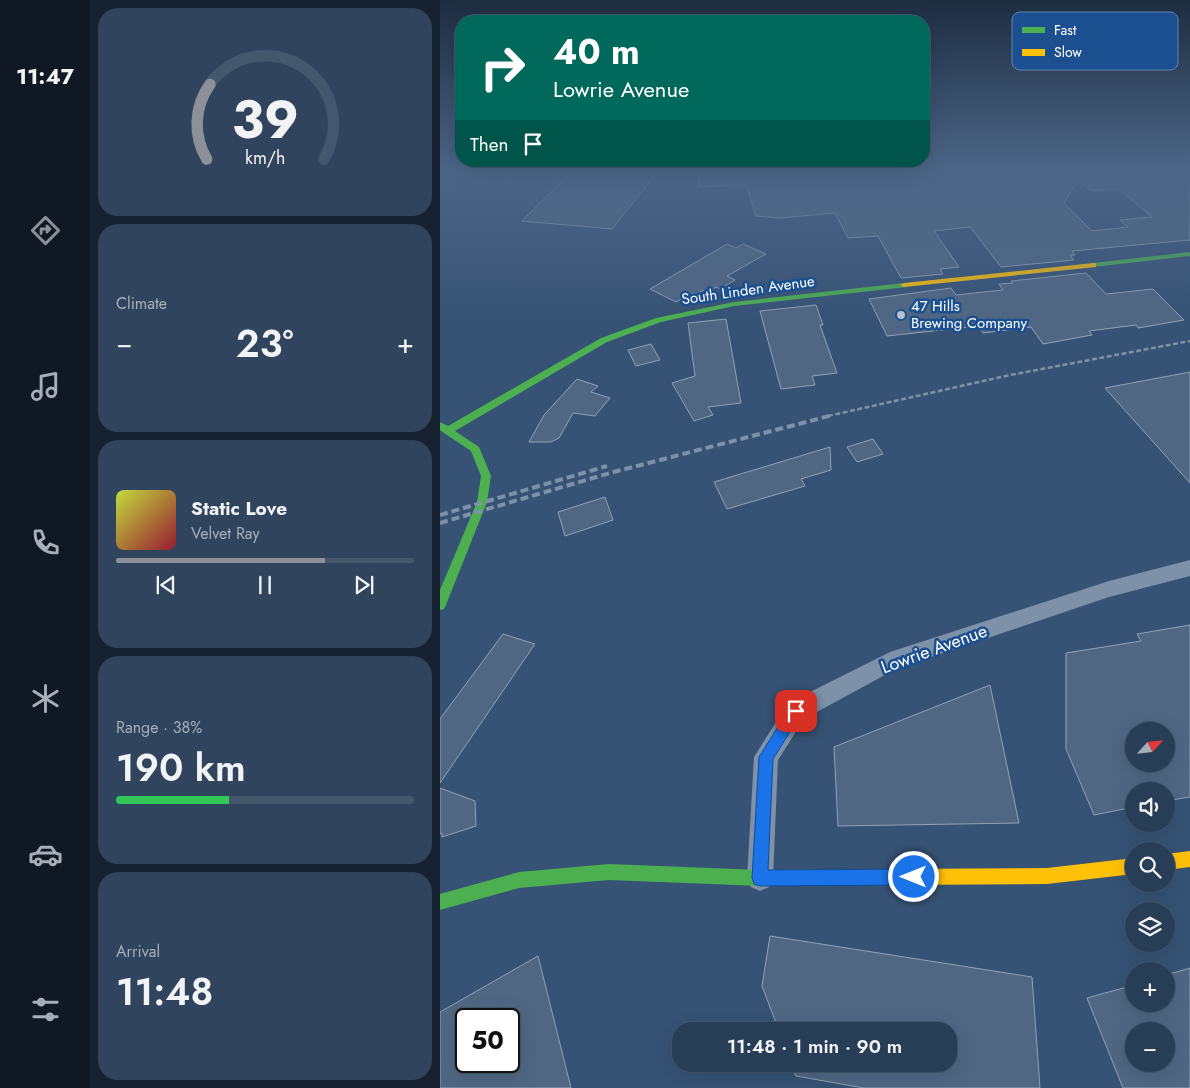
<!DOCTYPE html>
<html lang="en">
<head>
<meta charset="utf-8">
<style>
  :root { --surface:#283e57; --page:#30455d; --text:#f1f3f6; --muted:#a5aeba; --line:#44576d; --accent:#8c9099 }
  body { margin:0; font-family:Jost,sans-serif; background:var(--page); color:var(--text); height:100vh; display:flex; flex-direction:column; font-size:19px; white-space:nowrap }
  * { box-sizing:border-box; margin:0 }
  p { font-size:16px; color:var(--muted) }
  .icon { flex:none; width:28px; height:28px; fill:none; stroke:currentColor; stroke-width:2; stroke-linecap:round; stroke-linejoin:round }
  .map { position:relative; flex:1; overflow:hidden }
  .details { display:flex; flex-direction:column; gap:8px; padding:8px; background:#162230; width:350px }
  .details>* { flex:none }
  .banner { position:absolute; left:15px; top:15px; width:475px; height:152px; border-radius:20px; box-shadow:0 5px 20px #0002,0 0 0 1px var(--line); background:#00695c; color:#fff; overflow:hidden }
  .needle { width:32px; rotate:63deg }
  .tools { position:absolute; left:685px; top:722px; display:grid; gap:10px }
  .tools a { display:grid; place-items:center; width:50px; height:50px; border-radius:50%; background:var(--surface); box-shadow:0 5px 20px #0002,0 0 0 1px var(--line); font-size:25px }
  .speed { position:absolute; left:15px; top:1008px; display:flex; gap:10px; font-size:25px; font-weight:700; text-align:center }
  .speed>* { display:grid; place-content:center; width:65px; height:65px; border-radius:50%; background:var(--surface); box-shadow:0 5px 20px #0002,0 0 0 1px var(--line); line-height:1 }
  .speed .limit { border:2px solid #111; border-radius:8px; background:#fff; color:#111 }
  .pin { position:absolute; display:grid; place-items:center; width:42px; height:42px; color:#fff; margin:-21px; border-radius:10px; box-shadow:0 2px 8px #0006 }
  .me { position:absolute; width:55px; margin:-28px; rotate:270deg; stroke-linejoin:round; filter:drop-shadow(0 0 4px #0008) }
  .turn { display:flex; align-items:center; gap:18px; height:105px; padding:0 15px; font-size:22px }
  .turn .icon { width:65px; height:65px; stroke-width:2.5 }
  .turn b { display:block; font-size:35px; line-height:42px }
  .then { display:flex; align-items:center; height:48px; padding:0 15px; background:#0003; gap:10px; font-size:19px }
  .big { font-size:38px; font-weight:600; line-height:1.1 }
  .details .tile { flex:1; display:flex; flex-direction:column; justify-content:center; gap:8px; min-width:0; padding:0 18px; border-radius:20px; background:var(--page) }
  .details .dial { align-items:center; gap:0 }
  .dial svg { height:130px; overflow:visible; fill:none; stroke:var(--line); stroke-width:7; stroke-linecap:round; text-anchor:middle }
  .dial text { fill:var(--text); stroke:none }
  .song { display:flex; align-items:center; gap:15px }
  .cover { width:60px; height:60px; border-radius:8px; background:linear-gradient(135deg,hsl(70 70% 55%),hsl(350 70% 35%)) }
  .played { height:5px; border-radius:2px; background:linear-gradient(90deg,var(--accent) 70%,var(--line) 70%) }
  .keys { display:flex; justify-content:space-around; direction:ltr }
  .heat { display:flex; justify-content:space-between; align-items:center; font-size:28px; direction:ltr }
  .charge { height:8px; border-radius:4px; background:linear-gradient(90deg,#34c759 38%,var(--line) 0) }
  .trip { position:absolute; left:232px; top:1022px; width:285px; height:50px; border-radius:20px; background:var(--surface); box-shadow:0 5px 20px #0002,0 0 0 1px var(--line); font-weight:600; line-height:50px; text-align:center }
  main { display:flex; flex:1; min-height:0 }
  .tabs { display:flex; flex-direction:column; width:90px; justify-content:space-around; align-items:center; background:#101923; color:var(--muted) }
  .tabs .icon { width:35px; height:35px }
  .tabs .on { color:var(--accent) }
  .tabs b { font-size:22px; color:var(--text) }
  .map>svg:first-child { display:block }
  .building { fill:#506783; stroke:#92a2b6; fill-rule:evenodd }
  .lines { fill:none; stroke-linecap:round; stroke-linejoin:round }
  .street { fill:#7d92a8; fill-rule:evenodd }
  .fast { fill:#4caf50; fill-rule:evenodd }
  .slow { fill:#ffc107; fill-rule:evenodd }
  .rail-far1 { stroke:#7e92a7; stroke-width:2.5; stroke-dasharray:5 2.5; stroke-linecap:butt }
  .rail { stroke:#7e92a7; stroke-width:4; stroke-dasharray:8 4; stroke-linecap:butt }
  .route { fill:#1a73e8; stroke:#114b97 }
  .poi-dot { fill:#b9c2ce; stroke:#1b4f8f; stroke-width:2 }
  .labels { text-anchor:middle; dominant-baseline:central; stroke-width:5; stroke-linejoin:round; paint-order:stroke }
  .far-street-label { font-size:15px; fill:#fff; stroke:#1b4f8f }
  .far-poi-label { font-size:15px; fill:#fff; stroke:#1b4f8f; text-anchor:start }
  .street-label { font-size:18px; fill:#fff; stroke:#1b4f8f }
  .key { fill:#1b4f8f; stroke:#5f84b1; stroke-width:1 }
  .key-label { font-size:14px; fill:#fff }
</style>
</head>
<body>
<main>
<nav class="tabs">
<b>11:47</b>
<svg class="icon on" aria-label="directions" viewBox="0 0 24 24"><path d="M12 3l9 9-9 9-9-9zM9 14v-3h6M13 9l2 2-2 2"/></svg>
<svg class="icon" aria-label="music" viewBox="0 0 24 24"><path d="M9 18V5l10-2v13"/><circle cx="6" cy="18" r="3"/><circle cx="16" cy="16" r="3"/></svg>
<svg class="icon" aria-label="phone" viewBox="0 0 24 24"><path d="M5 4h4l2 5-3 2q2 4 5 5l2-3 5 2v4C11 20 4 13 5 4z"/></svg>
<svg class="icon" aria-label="climate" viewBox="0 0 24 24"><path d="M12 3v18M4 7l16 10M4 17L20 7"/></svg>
<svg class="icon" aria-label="car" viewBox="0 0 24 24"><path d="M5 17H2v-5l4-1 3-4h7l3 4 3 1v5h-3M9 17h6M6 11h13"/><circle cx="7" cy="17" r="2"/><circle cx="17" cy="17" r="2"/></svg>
<svg class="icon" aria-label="filters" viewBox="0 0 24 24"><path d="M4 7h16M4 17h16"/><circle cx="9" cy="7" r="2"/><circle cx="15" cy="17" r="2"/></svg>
</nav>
<section class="details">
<div class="tile dial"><svg viewBox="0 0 100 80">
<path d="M14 69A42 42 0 1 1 86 69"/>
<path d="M14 69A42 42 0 0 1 16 23" stroke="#8c9099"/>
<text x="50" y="56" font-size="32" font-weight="700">39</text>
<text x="50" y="72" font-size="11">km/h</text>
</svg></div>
<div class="tile"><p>Climate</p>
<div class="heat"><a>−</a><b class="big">23°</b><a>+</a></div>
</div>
<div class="tile">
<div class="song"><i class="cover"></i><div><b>Static Love</b><p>Velvet Ray</p></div></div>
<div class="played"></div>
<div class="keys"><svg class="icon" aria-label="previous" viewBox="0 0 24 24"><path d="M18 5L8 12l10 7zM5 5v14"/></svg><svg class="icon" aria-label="pause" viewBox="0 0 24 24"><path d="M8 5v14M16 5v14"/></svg><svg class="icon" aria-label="next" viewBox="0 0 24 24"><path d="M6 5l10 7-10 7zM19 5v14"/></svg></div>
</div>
<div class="tile"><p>Range · 38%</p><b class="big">190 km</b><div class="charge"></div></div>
<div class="tile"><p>Arrival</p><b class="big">11:48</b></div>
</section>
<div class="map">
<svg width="750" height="1088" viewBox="0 0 750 1088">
  <rect width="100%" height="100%" fill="#365274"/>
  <!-- building -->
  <g class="building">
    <path d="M135 168H221L172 229 82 221Z"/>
    <path d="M257 168H461L465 171 505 168H589L597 175 686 168H750V240L632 251 635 255H630L634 260 561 267 530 227 494 231 519 267 500 269 503 274 461 278 438 236 408 238 395 213 339 218 316 216 306 184 259 187ZM638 180 651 191 679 189 712 217 680 220 688 227 652 231 624 203Z"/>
    <path d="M287 244 296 248 303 244 326 254 287 276 295 280 280 289 276 287 268 292 264 290 256 294 253 293 236 302 210 289Z"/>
    <path d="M646 273 666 294 713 289 744 320 698 328 696 325 649 331 652 335 603 344 591 327 543 333 539 326 447 336 429 299 511 288 516 295 563 290 559 284 573 283 571 281Z"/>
    <path d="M376 305 383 325H380L397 373 372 376 375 385 341 389 320 311Z"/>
    <path d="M286 319 301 403 268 407 273 415 254 421 232 383 255 376 248 323Z"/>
    <path d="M211 344 220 360 196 366 188 350Z"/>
    <path d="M750 372V483L665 388Z"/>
    <path d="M137 379 158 386 151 392 170 398 155 416 133 413 119 438 111 442H89L104 415Z"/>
    <path d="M433 439 443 454 417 462 407 447Z"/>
    <path d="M390 447 391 470 361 479 365 486 287 509 274 482Z"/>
    <path d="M165 497 173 520 125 536 118 512Z"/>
    <path d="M750 625V797L726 801V791H694V807L654 815 626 749V653L701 641 697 634ZM694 731H726V764H694Z"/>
    <path d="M63 634 95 644 0 783V719Z"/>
    <path d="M550 685 579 823 398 826 394 747Z"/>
    <path d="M0 788 35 801 36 826 2 837V833L0 834Z"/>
    <path d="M330 936 592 977 600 1088H424L356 1076 351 1064H509V1031H339L322 986Z"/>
    <path d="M98 956 131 1088H0V1012ZM26 1019H69V1061H26Z"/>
    <path d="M750 968V1088H683L647 998 694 985V1004H726V975ZM694 1031H726V1064H694Z"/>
  </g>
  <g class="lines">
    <!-- street -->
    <path class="street" d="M750 560V576L669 597 456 669 364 719 338 760 333 878 329 887 320 891 311 887 307 878 314 757 348 703 450 652 669 581Z"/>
    <!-- fast -->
    <g class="fast">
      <path d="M750 252V256L653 267 649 265 653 263Z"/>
      <path d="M464 283H467V287L294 306 221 322 167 342 15 431 39 447 51 476 47 502 6 605 4 609 0 610V590L37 502 41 476 31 451 4 433 0 430V422L8 426 161 338 216 318 294 302Z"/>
      <path d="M169 864 320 870 453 869 459 871 461 877 459 883 453 885 320 886 169 880 79 888 0 910V894L79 872Z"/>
    </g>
    <!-- slow -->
    <g class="slow">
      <path d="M653 263H656V267L464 287 460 285 464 283Z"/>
      <path d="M750 851V867L726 870V854Z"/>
      <path d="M694 858V874L607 884 453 885 447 883 445 877 447 871 453 869 607 868Z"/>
    </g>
    <!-- rail-far1 -->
    <path class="rail-far1" d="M388 416 570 375 750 341"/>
    <!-- rail -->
    <g class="rail">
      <path d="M0 515 167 466"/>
      <path d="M0 523 170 473 393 415"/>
    </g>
  </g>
  <!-- sky -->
  <linearGradient id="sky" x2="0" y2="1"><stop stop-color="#1e2d40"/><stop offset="0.53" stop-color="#4c6688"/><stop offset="1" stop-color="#4c6688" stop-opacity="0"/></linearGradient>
  <rect width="750" height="320" fill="url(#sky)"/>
  <!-- route -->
  <path class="route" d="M356 705 361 706 363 711 333 759 328 870 474 869 480 872 482 877 480 883 474 885 320 886 314 884 312 878 319 757 351 706Z"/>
  <!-- markers -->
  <circle class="poi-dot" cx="461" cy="315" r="5"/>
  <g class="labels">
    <!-- far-street labels -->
    <g class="far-street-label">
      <text transform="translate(308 290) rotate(-8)">South Linden Avenue</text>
    </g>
    <!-- far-poi labels -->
    <g class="far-poi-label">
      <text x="471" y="306">47 Hills<tspan x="471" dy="17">Brewing Company</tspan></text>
    </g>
    <!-- street labels -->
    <g class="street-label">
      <text transform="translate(494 649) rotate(-20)">Lowrie Avenue</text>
    </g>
  </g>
  <!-- legend -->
  <rect x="572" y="12" width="166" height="58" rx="8" class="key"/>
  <rect x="582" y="27" width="23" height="6" fill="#4caf50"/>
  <rect x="582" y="49" width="23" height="7" fill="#ffc107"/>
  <g class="key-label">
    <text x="614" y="35">Fast</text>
    <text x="614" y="57">Slow</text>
  </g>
</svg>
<div class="tools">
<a><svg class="needle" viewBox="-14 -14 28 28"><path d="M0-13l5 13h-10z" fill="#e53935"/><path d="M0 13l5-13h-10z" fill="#a5aeba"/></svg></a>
<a><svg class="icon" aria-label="sound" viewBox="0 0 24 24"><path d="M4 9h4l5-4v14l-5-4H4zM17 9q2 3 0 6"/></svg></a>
<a><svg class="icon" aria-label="search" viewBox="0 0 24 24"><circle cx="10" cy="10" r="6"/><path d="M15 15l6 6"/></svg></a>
<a><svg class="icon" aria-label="layers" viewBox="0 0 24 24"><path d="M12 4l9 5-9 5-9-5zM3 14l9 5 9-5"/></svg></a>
<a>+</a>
<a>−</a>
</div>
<div class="speed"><div class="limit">50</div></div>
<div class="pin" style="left:356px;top:711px;background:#d93025"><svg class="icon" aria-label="arrive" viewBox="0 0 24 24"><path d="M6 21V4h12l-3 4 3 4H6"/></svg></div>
<svg class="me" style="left:474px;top:877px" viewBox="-20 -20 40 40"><circle r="17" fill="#1a73e8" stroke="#fff" stroke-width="3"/><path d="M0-11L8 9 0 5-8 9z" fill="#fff"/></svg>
<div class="trip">11:48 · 1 min · 90 m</div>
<div class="banner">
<div class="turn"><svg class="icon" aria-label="right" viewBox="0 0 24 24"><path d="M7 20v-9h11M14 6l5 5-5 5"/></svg><div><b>40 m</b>Lowrie Avenue</div></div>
<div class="then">Then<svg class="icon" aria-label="arrive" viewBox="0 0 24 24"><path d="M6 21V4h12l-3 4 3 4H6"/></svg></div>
</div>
</div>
</main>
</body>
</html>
